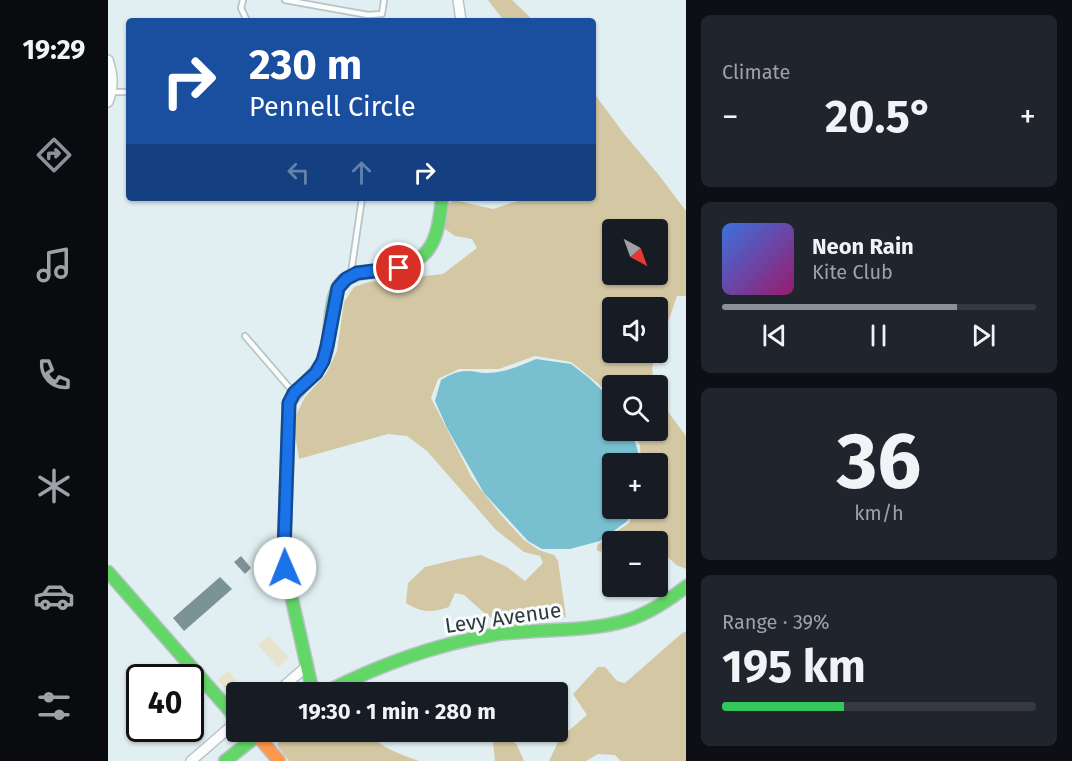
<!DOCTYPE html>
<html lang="en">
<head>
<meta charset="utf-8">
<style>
  :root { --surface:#171b24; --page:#20242c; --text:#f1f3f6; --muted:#9ea1a6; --line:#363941; --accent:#8c9099 }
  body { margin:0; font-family:"Fira Sans",sans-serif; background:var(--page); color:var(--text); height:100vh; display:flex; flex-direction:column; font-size:22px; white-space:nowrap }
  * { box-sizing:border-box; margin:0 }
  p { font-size:20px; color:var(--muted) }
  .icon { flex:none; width:33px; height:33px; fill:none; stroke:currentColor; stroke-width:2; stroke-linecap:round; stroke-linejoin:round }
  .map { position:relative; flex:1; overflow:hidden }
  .panel { display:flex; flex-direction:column; gap:15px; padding:15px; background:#0d0f14; width:386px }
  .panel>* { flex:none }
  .hud { position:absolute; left:18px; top:18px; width:470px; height:183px; border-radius:6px; box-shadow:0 2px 4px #0004; background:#1a4fa0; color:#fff; overflow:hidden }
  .needle { width:39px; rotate:139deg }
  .tools { position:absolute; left:494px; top:219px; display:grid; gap:12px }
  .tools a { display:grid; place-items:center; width:66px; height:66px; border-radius:6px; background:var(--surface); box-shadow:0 2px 4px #0004; font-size:30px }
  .speed { position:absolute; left:18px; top:664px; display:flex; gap:12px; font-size:30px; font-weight:700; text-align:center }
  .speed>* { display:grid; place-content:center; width:78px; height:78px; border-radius:50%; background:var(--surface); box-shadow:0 2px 4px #0004; line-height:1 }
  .speed .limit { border:3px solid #111; border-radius:9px; background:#fff; color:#111 }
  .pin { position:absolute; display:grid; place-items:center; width:51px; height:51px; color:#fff; margin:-26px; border:3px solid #fff; border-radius:50%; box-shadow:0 2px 6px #0007 }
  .me { position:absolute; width:66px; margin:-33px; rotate:359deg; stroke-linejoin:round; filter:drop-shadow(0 0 4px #0008) }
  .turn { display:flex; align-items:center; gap:21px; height:126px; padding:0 24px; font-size:27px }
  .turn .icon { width:78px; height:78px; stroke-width:2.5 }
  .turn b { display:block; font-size:42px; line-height:51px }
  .lanes { display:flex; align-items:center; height:57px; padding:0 24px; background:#0003; justify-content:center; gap:30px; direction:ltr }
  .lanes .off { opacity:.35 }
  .big { font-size:45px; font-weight:700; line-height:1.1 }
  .panel .card { flex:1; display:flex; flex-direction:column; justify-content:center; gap:9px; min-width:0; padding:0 21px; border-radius:9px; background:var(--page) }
  .panel .dial { align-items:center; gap:0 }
  .dial b { font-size:78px; line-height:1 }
  .song { display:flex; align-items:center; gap:18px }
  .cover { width:72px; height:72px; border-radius:9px; background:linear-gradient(135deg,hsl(220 70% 55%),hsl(320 70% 35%)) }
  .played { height:6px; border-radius:3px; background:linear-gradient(90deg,var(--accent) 75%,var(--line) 75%) }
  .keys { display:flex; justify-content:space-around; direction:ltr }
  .heat { display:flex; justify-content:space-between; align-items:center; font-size:33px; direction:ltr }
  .charge { height:9px; border-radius:4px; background:linear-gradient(90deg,#34c759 39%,var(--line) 0) }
  .trip { position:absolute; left:118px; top:682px; width:342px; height:60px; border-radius:6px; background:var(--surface); box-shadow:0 2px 4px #0004; font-weight:700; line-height:60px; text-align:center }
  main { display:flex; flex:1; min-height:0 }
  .dock { display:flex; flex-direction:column; width:108px; justify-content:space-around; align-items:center; background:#090b0e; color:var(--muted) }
  .dock .icon { width:42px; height:42px }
  .dock .active { color:var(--accent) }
  .dock b { font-size:27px; color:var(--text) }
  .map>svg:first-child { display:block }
  .green { fill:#e7e3ce }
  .forest { fill:#d4c8a4; fill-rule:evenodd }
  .water { fill:#78bfd0 }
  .building { fill:#7b9296 }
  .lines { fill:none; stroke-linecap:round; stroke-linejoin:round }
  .lane-casing { stroke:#b9c3c5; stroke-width:8 }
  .street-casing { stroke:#b9c3c5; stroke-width:12 }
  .fast-casing { stroke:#b9c3c5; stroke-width:15 }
  .slow-casing { stroke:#b9c3c5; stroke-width:15 }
  .lane { stroke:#fbfdfd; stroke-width:4.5 }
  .street { stroke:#fbfdfd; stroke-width:9 }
  .fast { stroke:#63d668; stroke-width:12 }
  .slow { stroke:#ff974d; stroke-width:12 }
  .route-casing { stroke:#114b97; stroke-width:15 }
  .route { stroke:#1a73e8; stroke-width:10 }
  .labels { text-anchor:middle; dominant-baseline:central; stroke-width:6; stroke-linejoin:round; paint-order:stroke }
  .street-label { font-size:21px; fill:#2f393b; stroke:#f8fcfe }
</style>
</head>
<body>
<main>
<nav class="dock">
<b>19:29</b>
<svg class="icon active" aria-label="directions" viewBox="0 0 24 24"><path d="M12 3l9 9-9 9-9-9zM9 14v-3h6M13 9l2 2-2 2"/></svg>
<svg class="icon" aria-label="music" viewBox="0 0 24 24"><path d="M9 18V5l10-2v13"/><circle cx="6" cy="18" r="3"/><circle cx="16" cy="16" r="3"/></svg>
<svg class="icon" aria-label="phone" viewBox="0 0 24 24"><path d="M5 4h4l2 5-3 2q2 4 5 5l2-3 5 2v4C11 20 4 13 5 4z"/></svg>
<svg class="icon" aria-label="climate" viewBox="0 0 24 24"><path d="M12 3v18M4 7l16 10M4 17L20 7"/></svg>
<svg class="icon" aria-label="car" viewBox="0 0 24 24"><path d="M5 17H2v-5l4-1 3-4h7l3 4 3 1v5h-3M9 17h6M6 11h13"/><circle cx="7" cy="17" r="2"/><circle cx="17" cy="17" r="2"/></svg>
<svg class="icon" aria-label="filters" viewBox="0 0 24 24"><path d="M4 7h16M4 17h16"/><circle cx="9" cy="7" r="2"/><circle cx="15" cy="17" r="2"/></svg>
</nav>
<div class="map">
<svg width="579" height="761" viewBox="0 0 579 761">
  <rect width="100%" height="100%" fill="#e2eff2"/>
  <!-- green -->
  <g class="green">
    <path d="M161 636 181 658 170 668 150 645Z"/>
    <path d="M120 671 140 693H129V702L110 680Z"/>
  </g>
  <!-- forest -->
  <g class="forest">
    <path d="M380 0H404L426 21H396Z"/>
    <path d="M485 92 517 135 550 174 578 211V296H569L544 368 546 385 504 386V400L492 385 463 362 427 356 391 369H351L330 379 323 398 364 478 392 514 416 540 431 550 446 555 450 561 458 617 396 627 375 612 356 595 347 593 341 607C322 613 315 613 298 603L300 583 317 567 350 559 373 555 399 567 417 581 435 563 432 556 416 552 388 530 319 451 299 436 280 434 191 459 186 429 188 415 197 397 218 374 229 351 236 302 246 287 261 282 335 274 369 248 364 239 347 236 337 229 338 206 346 200 385 209 419 198H484ZM504 230H549V274H504ZM504 308H549V352H504Z"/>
    <path d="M549 397 578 436V569L568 565 556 553 549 550V542H504V553L489 551V545L521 523 528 509 549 508V464L533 463 532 445 523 431 549 430Z"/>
    <path d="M578 631V761H513L507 755 490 754 478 761H441L452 738 479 715 465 694 490 667H497L509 681 517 683 573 634Z"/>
    <path d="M175 732H259C273 748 292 754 311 761H181L169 746Z"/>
    <path d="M395 732 409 745 416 761H387L384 733Z"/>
  </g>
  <!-- water -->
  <path class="water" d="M428 359 463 364 481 378 502 398 504 401V430L522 431C528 441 530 451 532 463L504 464V508L527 509 518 522 492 541 462 549H434L420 541 376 493 339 428 327 401 333 380C341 375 349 371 359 371 366 371 372 373 378 373 396 373 412 366 428 359Z"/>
  <!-- building -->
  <g class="building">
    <path d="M133 556 143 568 137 574 126 562Z"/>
    <path d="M112 577 124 589 76 631 65 618Z"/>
  </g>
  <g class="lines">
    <defs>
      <g id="lane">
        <path d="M135 0 133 8 139 21"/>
        <path d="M177 0 260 15 274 14 276 0"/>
        <path d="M3 92H21"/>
        <path d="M243 273 254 198"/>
        <path d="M137 336 186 393"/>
      </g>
      <g id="street">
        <path d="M350 0 353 21"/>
        <path d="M0 60C5 75 6 86 0 102"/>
        <path d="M168 693 199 666"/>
        <path d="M83 761 120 729 129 724"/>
      </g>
      <g id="fast">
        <path d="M0 572 129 719"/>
        <path d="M205 693 177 568 176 552 181 403C191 386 210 375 217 356 224 336 220 301 232 284 239 275 251 273 261 272 317 266 329 254 334 198"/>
        <path d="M216 693C269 666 325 645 384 635 427 628 479 633 520 620 542 613 561 600 579 586"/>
        <path d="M117 761 154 732"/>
      </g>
      <path id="slow" d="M149 735 171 761"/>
    </defs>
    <!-- lane casing -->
    <use href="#lane" class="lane-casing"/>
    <!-- street casing -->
    <use href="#street" class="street-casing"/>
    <!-- fast casing -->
    <use href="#fast" class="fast-casing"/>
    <!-- slow casing -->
    <use href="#slow" class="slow-casing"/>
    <!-- lane -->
    <use href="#lane" class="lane"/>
    <!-- street -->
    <use href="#street" class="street"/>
    <!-- fast -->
    <use href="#fast" class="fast"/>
    <!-- slow -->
    <use href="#slow" class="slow"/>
  </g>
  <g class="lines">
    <defs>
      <path id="route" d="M177 568 176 552 181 403 186 393 208 373 215 361 219 346 230 288 238 279 249 273 291 268"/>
    </defs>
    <!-- route casing -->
    <use href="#route" class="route-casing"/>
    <!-- route -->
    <use href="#route" class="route"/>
  </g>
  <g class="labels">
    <!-- street labels -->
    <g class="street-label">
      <text transform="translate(395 618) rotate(-8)">Levy Avenue</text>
    </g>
  </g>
</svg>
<div class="tools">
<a><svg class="needle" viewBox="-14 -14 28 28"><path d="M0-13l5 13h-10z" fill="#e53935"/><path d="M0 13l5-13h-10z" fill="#9ea1a6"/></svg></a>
<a><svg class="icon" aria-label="sound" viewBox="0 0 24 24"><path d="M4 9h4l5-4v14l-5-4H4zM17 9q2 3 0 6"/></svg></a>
<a><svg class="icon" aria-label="search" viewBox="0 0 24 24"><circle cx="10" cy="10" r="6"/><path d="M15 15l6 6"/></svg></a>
<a>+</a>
<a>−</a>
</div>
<div class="speed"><div class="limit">40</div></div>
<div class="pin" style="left:291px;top:268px;background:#d93025"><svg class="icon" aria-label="arrive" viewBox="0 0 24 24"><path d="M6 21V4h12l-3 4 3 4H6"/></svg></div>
<svg class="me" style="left:177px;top:568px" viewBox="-20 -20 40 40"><circle r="19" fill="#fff"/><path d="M0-13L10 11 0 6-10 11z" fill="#1a73e8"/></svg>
<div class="trip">19:30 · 1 min · 280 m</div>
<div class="hud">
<div class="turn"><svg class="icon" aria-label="right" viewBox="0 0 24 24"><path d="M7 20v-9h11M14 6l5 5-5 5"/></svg><div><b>230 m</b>Pennell Circle</div></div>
<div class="lanes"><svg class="icon off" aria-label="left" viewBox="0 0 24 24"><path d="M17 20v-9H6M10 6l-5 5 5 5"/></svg><svg class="icon off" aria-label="ahead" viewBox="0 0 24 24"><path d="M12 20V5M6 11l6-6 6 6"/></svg><svg class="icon" aria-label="right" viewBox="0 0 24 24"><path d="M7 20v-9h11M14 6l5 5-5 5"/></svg></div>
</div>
</div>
<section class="panel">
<div class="card"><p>Climate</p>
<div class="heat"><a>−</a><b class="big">20.5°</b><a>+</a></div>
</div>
<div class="card">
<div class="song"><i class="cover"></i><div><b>Neon Rain</b><p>Kite Club</p></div></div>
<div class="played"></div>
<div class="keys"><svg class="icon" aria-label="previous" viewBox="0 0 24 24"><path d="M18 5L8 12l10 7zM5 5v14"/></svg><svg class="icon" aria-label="pause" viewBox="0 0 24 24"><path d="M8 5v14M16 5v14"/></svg><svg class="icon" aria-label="next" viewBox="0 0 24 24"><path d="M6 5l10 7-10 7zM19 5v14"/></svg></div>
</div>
<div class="card dial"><b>36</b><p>km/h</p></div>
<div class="card"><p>Range · 39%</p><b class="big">195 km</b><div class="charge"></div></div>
</section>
</main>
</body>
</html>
